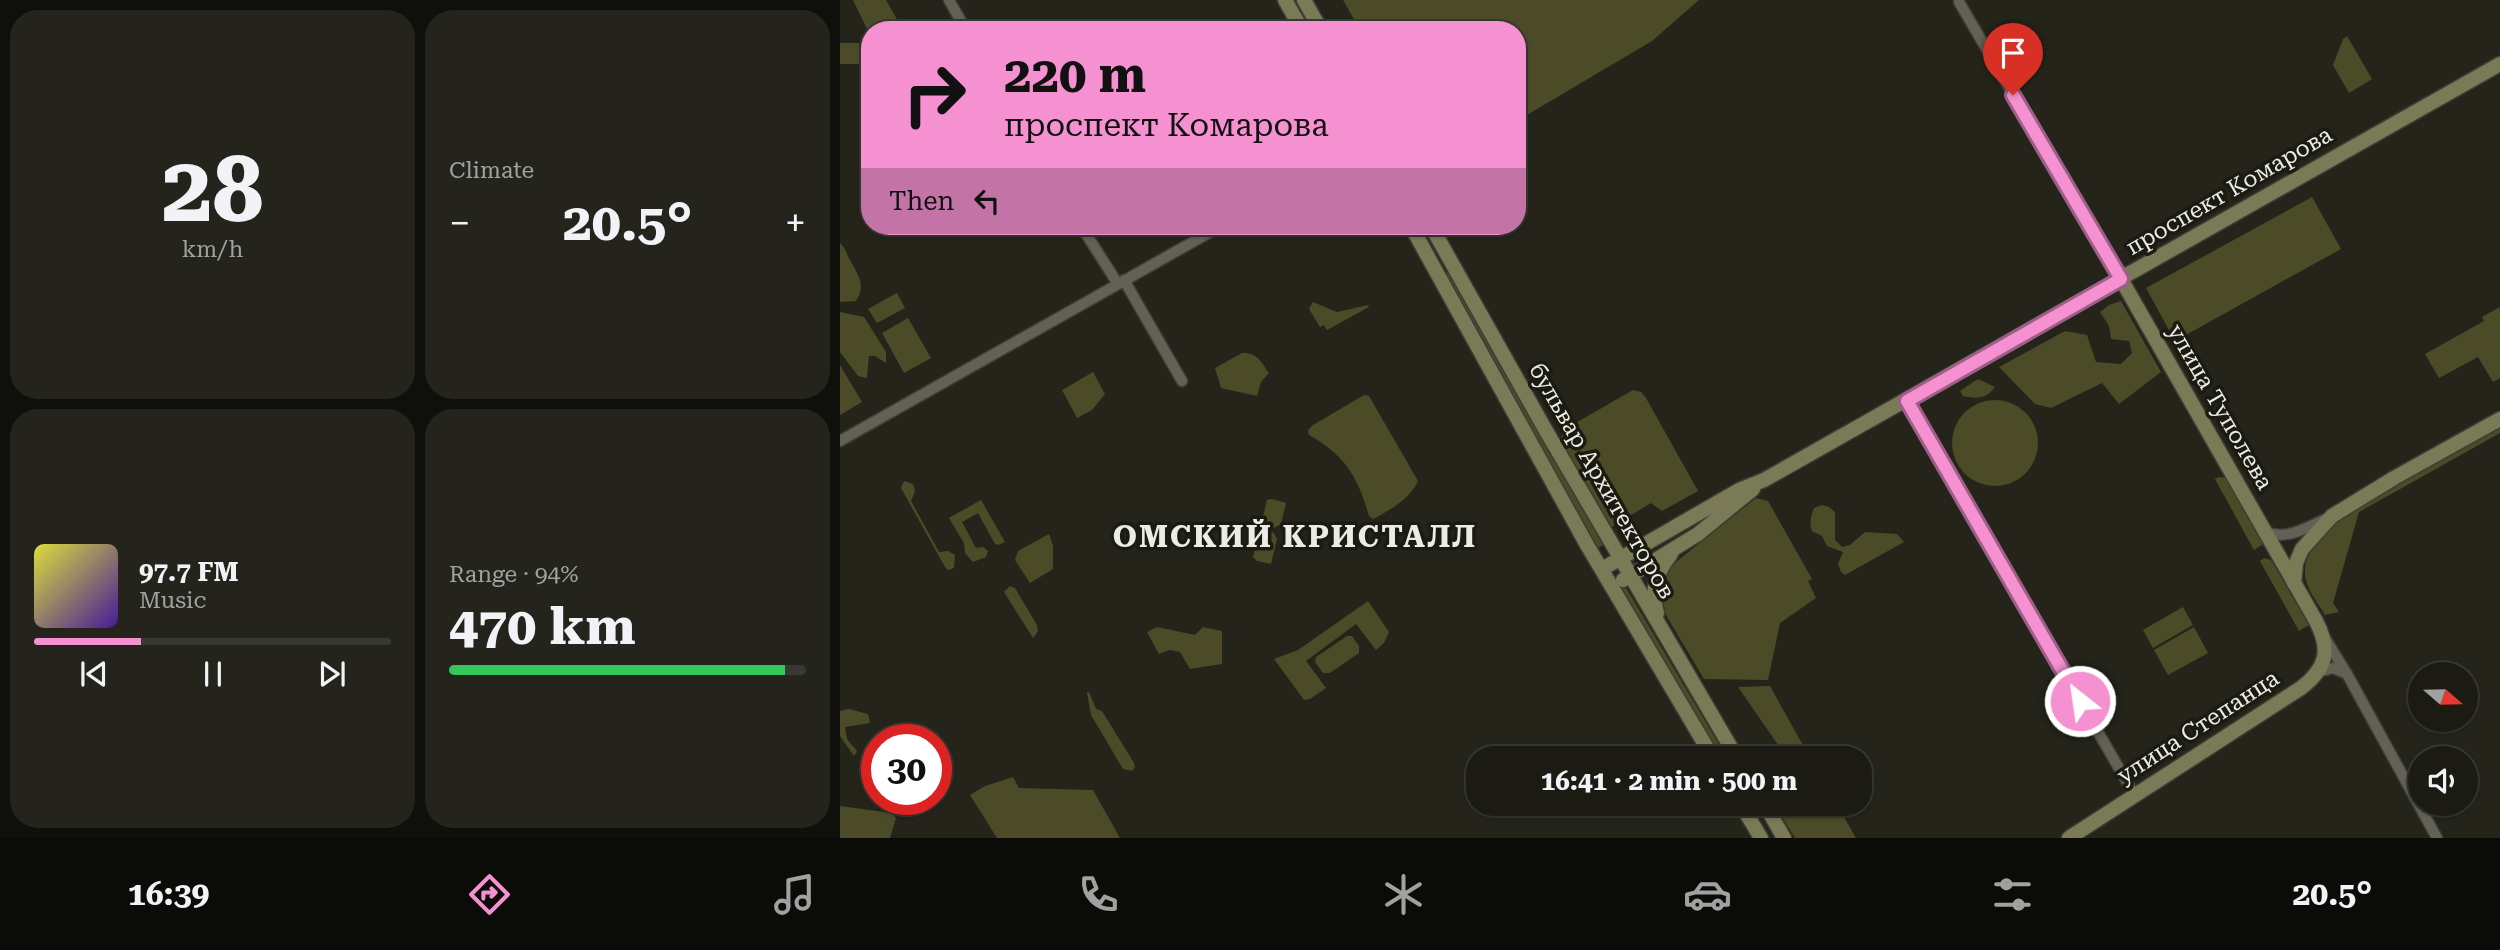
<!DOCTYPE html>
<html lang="en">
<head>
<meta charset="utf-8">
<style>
  :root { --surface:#1b1b14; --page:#24241d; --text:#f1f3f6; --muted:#a0a1a0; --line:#393934; --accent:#f590d1 }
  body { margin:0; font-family:"Roboto Serif",serif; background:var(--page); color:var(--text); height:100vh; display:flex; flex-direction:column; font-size:26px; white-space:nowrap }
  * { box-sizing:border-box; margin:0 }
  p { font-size:23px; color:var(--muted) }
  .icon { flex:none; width:38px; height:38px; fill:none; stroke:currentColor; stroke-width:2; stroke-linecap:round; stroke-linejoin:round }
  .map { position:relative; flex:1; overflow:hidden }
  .side { display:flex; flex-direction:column; gap:10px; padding:10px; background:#0f0f0b; width:840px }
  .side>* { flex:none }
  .guide { position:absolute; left:21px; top:21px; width:665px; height:214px; border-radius:28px; box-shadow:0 2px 5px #0004,0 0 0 2px var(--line); background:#f590d1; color:#111; overflow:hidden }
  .needle { width:46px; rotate:110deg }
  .tools { position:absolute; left:1568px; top:662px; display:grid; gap:14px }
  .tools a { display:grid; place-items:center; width:70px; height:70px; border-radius:50%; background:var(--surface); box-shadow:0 2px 5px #0004,0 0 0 2px var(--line); font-size:35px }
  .speed { position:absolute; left:21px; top:724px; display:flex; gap:14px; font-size:35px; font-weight:700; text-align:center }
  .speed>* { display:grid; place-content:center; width:91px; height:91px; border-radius:50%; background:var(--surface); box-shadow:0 2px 5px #0004,0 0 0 2px var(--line); line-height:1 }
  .speed .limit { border:10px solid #d22; background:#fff; color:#111 }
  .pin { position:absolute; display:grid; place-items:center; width:60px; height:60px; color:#fff; margin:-72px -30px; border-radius:50% 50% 50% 0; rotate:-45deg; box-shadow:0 0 7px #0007 }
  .pin .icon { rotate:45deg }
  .me { position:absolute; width:77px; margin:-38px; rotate:330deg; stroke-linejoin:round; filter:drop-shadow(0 0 5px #0008) }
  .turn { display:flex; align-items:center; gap:24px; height:147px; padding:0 28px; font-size:32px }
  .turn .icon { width:91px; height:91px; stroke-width:2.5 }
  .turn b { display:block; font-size:49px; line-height:60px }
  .then { display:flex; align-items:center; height:66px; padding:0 28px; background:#0003; gap:14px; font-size:26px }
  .big { font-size:52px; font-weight:700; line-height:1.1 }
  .side .widget { flex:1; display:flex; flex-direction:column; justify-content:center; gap:10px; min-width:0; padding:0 24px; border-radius:28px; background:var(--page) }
  .side .dial { align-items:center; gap:0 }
  .dial b { font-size:91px; line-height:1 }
  .song { display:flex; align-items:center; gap:21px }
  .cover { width:84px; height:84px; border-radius:10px; background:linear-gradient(135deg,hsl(60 70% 55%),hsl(260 70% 35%)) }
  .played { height:7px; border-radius:4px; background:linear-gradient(90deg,var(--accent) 30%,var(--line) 30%) }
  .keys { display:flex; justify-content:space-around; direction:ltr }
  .heat { display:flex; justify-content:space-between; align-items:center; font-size:38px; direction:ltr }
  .charge { height:10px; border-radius:5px; background:linear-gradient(90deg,#34c759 94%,var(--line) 0) }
  .side .tiles { flex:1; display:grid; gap:10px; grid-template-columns:repeat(2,1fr) }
  .trip { position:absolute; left:626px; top:746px; width:406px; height:70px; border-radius:28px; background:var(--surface); box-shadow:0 2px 5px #0004,0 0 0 2px var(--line); font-weight:700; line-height:70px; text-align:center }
  .tabs { display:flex; height:112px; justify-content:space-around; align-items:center; background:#0b0b08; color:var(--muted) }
  .tabs .icon { width:49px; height:49px }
  .tabs .on { color:var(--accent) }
  .tabs b { font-size:32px; color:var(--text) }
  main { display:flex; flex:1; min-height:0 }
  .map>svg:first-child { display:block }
  .green { fill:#4c4b28 }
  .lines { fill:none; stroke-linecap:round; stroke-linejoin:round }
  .street-casing { stroke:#3f3e36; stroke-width:13 }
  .secondary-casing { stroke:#3f3e36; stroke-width:17 }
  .street { stroke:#616155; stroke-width:10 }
  .secondary { stroke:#7b7a56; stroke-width:14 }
  .route-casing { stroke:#9f5e88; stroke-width:18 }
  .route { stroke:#f590d1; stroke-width:12 }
  .labels { text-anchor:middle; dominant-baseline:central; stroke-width:7; stroke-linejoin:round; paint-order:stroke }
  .street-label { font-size:23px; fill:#ecece6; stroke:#1b1b11 }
  .district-label { font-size:30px; font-weight:bold; letter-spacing:2px; fill:#ecece6; stroke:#1b1b11 }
</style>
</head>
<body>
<main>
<section class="side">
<div class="tiles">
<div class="widget dial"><b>28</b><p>km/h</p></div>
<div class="widget"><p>Climate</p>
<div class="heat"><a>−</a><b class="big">20.5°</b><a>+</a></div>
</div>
<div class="widget">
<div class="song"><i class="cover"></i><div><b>97.7 FM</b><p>Music</p></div></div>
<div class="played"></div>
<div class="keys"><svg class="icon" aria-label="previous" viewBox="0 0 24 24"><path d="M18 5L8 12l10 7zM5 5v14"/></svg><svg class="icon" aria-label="pause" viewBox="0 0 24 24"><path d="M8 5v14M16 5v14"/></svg><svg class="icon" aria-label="next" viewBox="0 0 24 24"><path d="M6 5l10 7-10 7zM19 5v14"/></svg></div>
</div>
<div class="widget"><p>Range · 94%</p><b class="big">470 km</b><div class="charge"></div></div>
</div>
</section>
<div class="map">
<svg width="1660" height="838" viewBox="0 0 1660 838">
  <rect width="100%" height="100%" fill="#24241a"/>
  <!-- green -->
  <g class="green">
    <path d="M13 0H46L63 30H30V35Z"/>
    <path d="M503 0H859L812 41 677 121V30H520Z"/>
    <path d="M1507 36 1532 79 1509 93 1493 65 1503 39Z"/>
    <rect x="0" y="43" width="19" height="21"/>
    <path d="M1472 197 1501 249 1335 341 1306 288Z"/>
    <path d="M0 243C5 248 6 252 9 258 17 274 27 284 16 301L0 302Z"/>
    <path d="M608 272 763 545 758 548 604 274Z"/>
    <path d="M57 293 65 308 37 323 28 309Z"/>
    <path d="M1281 301 1321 372 1279 404 1262 383 1211 408 1195 404 1159 367 1225 331 1247 335 1256 362 1281 364 1292 353 1289 341 1271 339 1269 326 1260 312 1269 305Z"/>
    <path d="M473 302 497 312 528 305 529 307 487 330 484 325 480 327 469 309Z"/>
    <path d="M1660 307V378L1653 382 1638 357 1599 378 1585 354 1644 321 1642 317Z"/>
    <path d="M0 312 24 317 46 352V363L35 356H29L27 378 18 376 0 352Z"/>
    <path d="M68 318 91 358 64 373 42 333Z"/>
    <path d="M402 353C417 352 421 362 429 373L421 382 417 396 381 388 375 368Z"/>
    <path d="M0 365 22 402 0 415Z"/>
    <path d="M253 372 265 394 252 410 237 418 222 390Z"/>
    <path d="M1138 379 1155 387C1146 399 1137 399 1123 396L1120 391Z"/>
    <path d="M793 390 801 392 806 398 858 491 822 511 811 503 768 529 721 447V437L727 428Z"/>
    <path d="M524 395 529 396 578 481C571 498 549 511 533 519L529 516C518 477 505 455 469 435L468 430 473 425Z"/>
    <circle cx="1155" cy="443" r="43"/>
    <path d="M1660 425V433L1519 512 1493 603 1499 612 1485 615C1478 603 1466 589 1465 575 1463 546 1495 522 1516 506Z"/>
    <path d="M1379 477 1386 478 1390 484 1423 544 1414 550 1375 479Z"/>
    <path d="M64 481 73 484 75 491 71 501 99 552 108 551 115 555 114 568 108 570 105 567 61 488Z"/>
    <path d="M916 498 928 501 972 579 968 581 976 598 940 623 928 680 864 679 827 617 821 604 823 583 831 566Z"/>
    <path d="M432 499 446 503 441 524 434 528 422 526V529L433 532 437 539 431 564 417 561 413 557 427 500Z"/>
    <path d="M141 500 165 542 158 545 155 544 138 513 122 522 136 548 143 547 148 551 146 557 133 562 125 553 124 543 109 518Z"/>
    <path d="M982 505 989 507 995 512V540L1002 547 1010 545 1025 532 1057 534 1064 542 1005 575 1001 572 998 564 1003 552 987 546 982 536 972 531C969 522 971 516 974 508Z"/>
    <path d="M209 534 213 546V569L190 583 175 560 178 551Z"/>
    <path d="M1424 558 1431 560 1469 625 1459 631 1420 561Z"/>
    <path d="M170 586 175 588 197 625 198 631 193 638 164 592Z"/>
    <path d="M785 586 887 758H882L781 587Z"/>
    <path d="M528 601 549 632 544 643 536 650 516 624 466 661 486 688 470 699 464 700 434 659 458 650Z"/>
    <path d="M1343 607 1353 625 1313 648 1303 630Z"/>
    <path d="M317 627 355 635 363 627 382 631V664L350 669 340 652 330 650 319 654 307 632Z"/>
    <path d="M1354 627 1368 653 1328 675 1314 650Z"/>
    <path d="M507 636H512L519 646V653L490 673H483L475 662 476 657Z"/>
    <path d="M930 686 970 758H947L898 687Z"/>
    <path d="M247 692H249L256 709 262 711 294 763 295 767 292 771 283 769 251 715Z"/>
    <path d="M9 709 28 714 30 723 5 727 7 739 17 751 14 756 0 736V711Z"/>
    <path d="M173 777 179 788 253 790 280 838H157L130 795 145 786Z"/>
    <path d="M943 803H996L1016 838H955L936 807Z"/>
    <path d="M0 806 52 813 56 818 50 838H0Z"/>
  </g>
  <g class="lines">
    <defs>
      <g id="street">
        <path d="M109 0 126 30"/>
        <path d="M1119 2 1281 279"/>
        <path d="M241 226 278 284"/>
        <path d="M284 280 342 381"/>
        <path d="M1067 401 1295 796"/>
        <path d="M0 441 381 226"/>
        <path d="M1425 532C1448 541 1469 526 1490 517"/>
        <path d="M1485 638 1507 674 1597 838"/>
        <path d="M1478 672 1493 668 1507 674"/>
      </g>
      <g id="secondary">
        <path d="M445 0 462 30"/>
        <path d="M464 0 481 30"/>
        <path d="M571 226 747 545 873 758"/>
        <path d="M591 226 705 429 897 758"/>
        <path d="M762 569 899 490 924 480 1660 64"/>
        <path d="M783 580 858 534 913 489"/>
        <path d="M1454 583 1456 563 1462 549 1492 516 1554 478 1660 419"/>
        <path d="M817 613C810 590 817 572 831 554"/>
        <path d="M900 803 921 838"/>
        <path d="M924 803 944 838"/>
        <path d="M1229 838 1461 688C1487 668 1491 650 1476 621L1281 279"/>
      </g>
    </defs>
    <!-- street casing -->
    <use href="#street" class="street-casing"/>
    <!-- secondary casing -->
    <use href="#secondary" class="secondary-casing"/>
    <!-- street -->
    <use href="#street" class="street"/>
    <!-- secondary -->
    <use href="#secondary" class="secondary"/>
  </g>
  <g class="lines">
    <defs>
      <path id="route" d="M1173 95 1281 279 1067 401 1240 701"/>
    </defs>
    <!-- route casing -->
    <use href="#route" class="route-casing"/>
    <!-- route -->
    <use href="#route" class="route"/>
  </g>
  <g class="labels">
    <!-- street labels -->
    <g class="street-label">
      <text transform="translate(1389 191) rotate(-30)">проспект Комарова</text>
      <text transform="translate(1380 407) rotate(60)">улица Туполева</text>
      <text transform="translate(762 481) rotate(60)">бульвар Архитекторов</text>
      <text transform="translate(1358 727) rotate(-33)">улица Степанца</text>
    </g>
    <!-- district labels -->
    <g class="district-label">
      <text x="455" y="536">ОМСКИЙ КРИСТАЛЛ</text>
    </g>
  </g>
</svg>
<div class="tools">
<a><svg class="needle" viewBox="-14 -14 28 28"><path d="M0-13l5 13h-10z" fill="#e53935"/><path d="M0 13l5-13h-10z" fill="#a0a1a0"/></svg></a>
<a><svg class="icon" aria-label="sound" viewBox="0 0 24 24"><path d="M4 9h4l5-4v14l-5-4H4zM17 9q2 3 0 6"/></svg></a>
</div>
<div class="speed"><div class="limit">30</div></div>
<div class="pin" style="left:1173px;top:95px;background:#d93025"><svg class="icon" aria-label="arrive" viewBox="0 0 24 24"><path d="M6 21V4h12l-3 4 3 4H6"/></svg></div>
<svg class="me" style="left:1240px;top:701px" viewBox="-20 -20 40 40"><circle r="17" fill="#f590d1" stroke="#fff" stroke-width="3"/><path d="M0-11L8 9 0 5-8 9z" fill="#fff"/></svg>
<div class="trip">16:41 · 2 min · 500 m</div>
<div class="guide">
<div class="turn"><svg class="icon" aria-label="right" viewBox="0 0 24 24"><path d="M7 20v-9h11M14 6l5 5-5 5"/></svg><div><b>220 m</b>проспект Комарова</div></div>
<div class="then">Then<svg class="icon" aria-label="left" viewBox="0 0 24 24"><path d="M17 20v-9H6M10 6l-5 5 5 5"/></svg></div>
</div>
</div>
</main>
<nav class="tabs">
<b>16:39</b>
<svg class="icon on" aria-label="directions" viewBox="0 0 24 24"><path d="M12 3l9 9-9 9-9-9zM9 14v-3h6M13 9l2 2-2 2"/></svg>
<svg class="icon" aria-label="music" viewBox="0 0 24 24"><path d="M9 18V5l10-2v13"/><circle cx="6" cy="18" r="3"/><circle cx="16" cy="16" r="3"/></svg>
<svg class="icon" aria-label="phone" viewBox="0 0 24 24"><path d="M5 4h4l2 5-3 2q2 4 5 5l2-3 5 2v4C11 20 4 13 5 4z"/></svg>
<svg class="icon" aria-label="climate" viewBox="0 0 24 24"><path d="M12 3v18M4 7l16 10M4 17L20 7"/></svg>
<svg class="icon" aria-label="car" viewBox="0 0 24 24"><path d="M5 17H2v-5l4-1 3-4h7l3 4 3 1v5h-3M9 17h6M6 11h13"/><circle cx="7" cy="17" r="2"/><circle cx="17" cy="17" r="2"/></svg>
<svg class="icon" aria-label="filters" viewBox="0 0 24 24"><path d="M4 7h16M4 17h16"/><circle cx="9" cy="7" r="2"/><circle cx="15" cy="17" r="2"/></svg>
<b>20.5°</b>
</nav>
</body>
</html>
